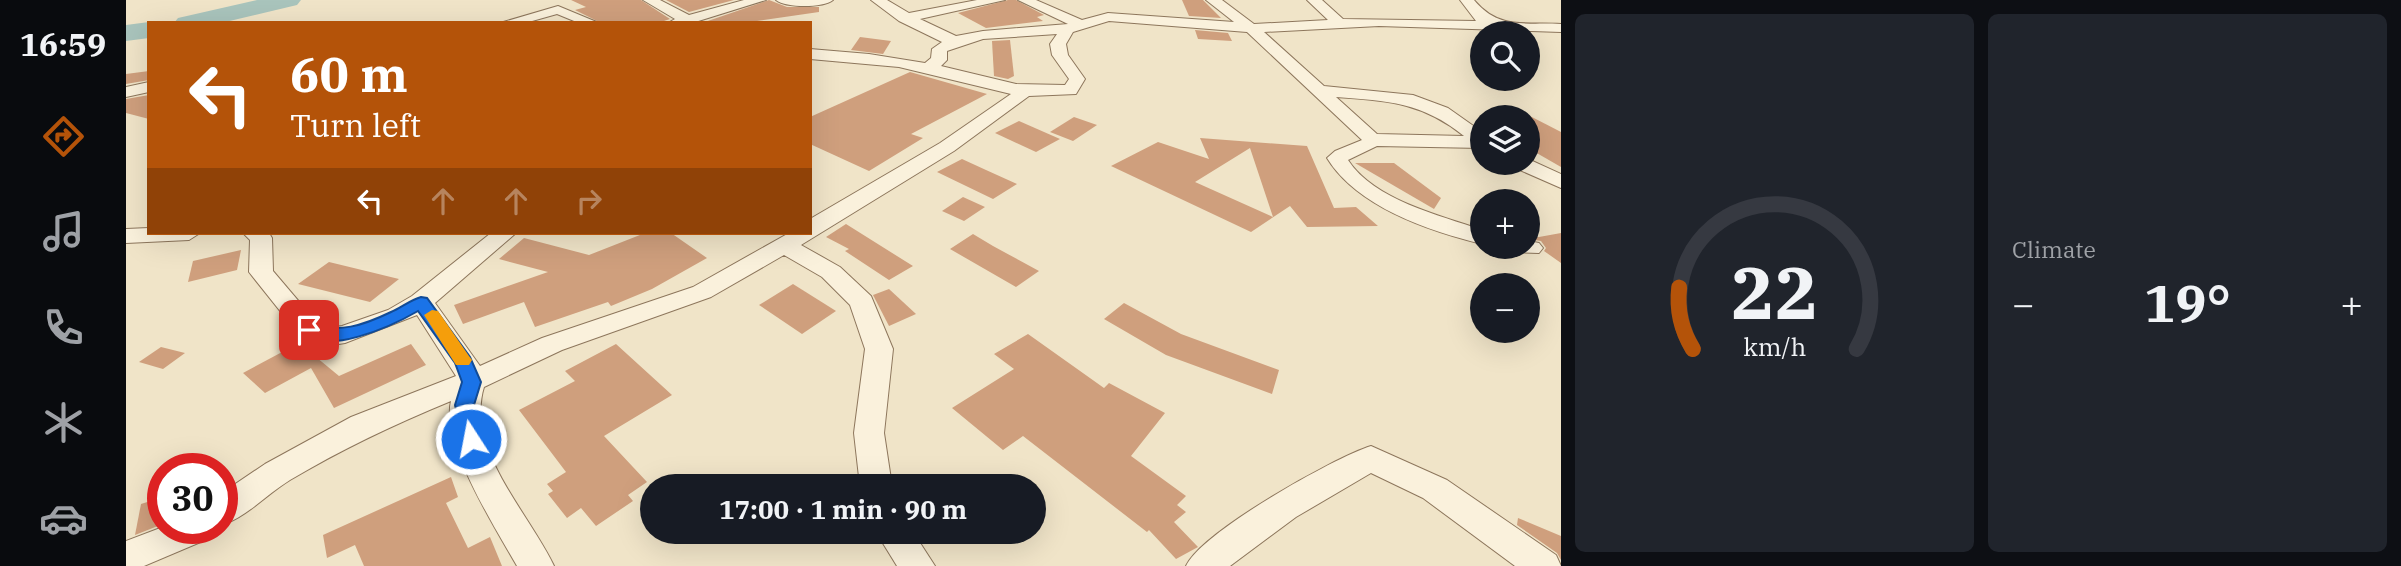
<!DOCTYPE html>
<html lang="en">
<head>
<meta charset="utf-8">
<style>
  :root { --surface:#171b24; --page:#20242c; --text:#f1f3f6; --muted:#9ea1a6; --line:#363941; --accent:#b45309 }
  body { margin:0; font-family:"IBM Plex Serif",serif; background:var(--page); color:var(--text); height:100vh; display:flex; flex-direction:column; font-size:26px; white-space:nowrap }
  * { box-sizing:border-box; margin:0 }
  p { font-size:23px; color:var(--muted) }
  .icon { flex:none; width:38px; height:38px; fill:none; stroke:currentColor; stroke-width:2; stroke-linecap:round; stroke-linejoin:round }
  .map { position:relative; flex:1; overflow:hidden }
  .sheet { display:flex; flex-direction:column; gap:14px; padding:14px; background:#0d0f14; width:840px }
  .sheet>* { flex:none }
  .top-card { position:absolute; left:21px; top:21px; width:665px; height:214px; border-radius:0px; box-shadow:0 7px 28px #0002; background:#b45309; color:#fff; overflow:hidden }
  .controls { position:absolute; left:1344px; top:21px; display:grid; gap:14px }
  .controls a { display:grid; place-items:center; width:70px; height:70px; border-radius:50%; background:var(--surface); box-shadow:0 7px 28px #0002; font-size:35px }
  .speed { position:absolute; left:21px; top:453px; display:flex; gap:14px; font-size:35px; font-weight:700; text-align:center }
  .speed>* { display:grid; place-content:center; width:91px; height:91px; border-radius:50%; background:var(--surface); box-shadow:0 7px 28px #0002; line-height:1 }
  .speed .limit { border:10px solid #d22; background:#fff; color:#111 }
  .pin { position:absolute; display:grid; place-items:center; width:60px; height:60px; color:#fff; margin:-30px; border-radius:14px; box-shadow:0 4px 10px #0006 }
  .me { position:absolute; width:77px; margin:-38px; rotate:349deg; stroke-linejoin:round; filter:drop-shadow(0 0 5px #0008) }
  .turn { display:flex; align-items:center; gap:24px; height:147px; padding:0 28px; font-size:32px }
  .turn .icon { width:91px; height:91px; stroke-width:2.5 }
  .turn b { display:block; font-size:49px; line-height:60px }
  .lanes { display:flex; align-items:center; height:66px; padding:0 28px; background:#0003; justify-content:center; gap:35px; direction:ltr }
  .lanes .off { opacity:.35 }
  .big { font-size:52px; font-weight:800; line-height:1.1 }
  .sheet .widget { flex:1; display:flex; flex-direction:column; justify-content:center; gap:10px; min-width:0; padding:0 24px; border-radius:10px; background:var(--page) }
  .sheet .dial { align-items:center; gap:0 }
  .dial svg { height:182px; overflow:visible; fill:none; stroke:var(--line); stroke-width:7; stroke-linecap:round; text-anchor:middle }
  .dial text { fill:var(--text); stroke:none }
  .heat { display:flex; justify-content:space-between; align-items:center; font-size:38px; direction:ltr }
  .sheet .tiles { flex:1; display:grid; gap:14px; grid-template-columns:repeat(2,1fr) }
  .trip { position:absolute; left:514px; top:474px; width:406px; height:70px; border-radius:35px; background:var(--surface); box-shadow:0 7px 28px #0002; font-weight:800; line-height:70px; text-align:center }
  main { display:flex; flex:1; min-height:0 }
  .dock { display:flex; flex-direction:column; width:126px; justify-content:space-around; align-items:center; background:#090b0e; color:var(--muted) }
  .dock .icon { width:49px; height:49px }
  .dock .selected { color:var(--accent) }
  .dock b { font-size:32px; color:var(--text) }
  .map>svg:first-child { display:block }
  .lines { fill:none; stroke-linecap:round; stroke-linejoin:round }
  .river { fill:#a9c4bc; fill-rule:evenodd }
  .building { fill:#cf9f7d; fill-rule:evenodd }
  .minor-casing { stroke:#8d765c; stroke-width:2 }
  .minor { fill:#faf1dc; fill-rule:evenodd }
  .route { fill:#1a73e8; stroke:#114b97; stroke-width:2 }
  .slow { fill:#f59e0b }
</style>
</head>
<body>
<main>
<nav class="dock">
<b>16:59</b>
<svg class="icon selected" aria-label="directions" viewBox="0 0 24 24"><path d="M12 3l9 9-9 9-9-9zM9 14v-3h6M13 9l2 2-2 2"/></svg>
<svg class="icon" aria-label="music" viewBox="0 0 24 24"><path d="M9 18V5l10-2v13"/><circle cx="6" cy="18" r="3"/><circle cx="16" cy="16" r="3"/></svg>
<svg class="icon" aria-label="phone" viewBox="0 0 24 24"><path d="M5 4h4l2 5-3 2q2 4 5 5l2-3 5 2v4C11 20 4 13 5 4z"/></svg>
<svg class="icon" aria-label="climate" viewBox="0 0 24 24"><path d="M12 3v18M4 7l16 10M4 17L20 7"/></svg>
<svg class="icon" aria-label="car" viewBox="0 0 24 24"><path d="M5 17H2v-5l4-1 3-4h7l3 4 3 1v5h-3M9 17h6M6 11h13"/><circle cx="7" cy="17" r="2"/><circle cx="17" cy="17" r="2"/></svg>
</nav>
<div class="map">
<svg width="1435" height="566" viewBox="0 0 1435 566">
  <rect width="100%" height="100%" fill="#f0e4c8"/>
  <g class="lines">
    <!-- river -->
    <g class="river">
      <path d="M131 0H175L171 5 95 23H48L52 18Z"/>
      <path d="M23 22V38L0 41V25Z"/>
    </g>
  </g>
  <!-- building -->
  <g class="building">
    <path d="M445 0H515L544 19 532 23H475L449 10 460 7Z"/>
    <path d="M540 0H608L563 12Z"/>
    <path d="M643 0 661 7H693V12L617 23H576Z"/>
    <path d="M882 0H890L918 15 911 17 917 21 860 28 832 13Z"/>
    <path d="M1056 0H1077L1095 18 1063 16Z"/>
    <path d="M1069 30 1102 33 1106 41 1072 39Z"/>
    <path d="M734 37 765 41 757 54 725 50Z"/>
    <path d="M884 40 888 76 882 79 868 76 866 41Z"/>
    <path d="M23 71V80L0 84V74Z"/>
    <path d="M784 72 861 94 785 134 797 138 743 171 684 144V117Z"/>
    <path d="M23 95V119L0 113V99Z"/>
    <path d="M1402 115 1435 132V167L1402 148Z"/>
    <path d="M948 117 971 125 947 141 924 132Z"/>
    <path d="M893 121 934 139 910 152 869 133Z"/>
    <path d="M1074 138 1181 146 1208 208 1230 207 1252 226 1181 227 1164 206 1125 232 985 166 1032 142 1083 159ZM1124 148 1147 217 1069 182Z"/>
    <path d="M836 159 860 170 891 184 867 199 811 172Z"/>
    <path d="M1229 163H1268L1315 198 1308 209Z"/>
    <path d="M837 197 859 207 838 221 816 211Z"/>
    <path d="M720 224 763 251 787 266 763 280 719 251 723 249 700 237Z"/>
    <path d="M519 233H545L581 258 526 289 485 306 482 302 409 327 398 302 337 324 328 305 422 272 373 259 398 238 463 255Z"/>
    <path d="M1435 233V263L1418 251 1420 248 1415 241 1402 239Z"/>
    <path d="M847 234 867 246 913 271 890 287 824 249Z"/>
    <path d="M115 250 111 270 62 282 67 261Z"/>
    <path d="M203 262 273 279 244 302 172 284Z"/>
    <path d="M667 284 710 311 676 334 633 305Z"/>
    <path d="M763 289 790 314 763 326 747 295Z"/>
    <path d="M998 303 1055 334 1153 370 1146 394 1040 355 978 319Z"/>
    <path d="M902 334 978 388 983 383 1039 413 1005 456 1060 496 1051 505 1060 512 1048 522 1072 547 1050 559 1023 530 1021 532 897 436 877 450 826 408 888 369 868 354Z"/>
    <path d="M173 343 213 376 285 344 300 365 208 408 185 368 139 393 117 373Z"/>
    <path d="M490 344 546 395 478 436 521 482 502 495 507 501 470 526 455 508 441 518 422 494 427 491 421 484 440 472 393 410 449 381 439 371Z"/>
    <path d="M35 347 59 353 37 369 13 362Z"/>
    <path d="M325 477 332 497 320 503 342 548 364 537 376 566H238L229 545 201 558 197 535Z"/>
    <path d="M37 497V524L9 535 15 504Z"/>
    <path d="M1392 518 1435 536V560L1431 553 1391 525Z"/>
  </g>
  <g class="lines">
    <defs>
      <g id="minor">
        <path d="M517 0H534L563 15 618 0H640L566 23H542L549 19Z"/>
        <path d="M650 0H707C697 8 660 8 650 0Z"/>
        <path d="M745 0H761L783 13 851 0H879L794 19 830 36 857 31 942 24 892 0H910L956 20 982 13 1108 22 1080 0H1096L1128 24 1202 20 1181 0H1196L1217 19 1350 21 1334 0H1348C1373 30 1399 22 1435 24V32L1253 26 1138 32 1198 86 1287 95 1322 108 1356 132V148L1251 146 1222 160C1248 200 1313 215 1356 230V244C1303 231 1231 207 1201 158L1209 151 1236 140 1121 32 983 21 947 32 940 44 942 55 959 79 950 94 903 96 828 151 675 245 714 267 745 296 767 349 758 433 766 486H734L728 433 739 349 724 305 696 277 658 255 585 297 436 350 358 387C339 449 403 513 428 566H391C370 529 315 443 325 401 269 424 216 449 164 480 141 494 122 516 96 525V493L139 464 225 417 330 376 291 315 219 343 200 346 174 336 123 272 124 240 117 233H143L146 238 147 271 192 324 202 328 216 326 262 310 286 296 365 233H390L309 303 354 366 416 338 567 287 663 233H684V219L814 143 885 94 773 67 684 59V49L743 54 799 63 805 58 806 49 816 42 773 21ZM931 34 924 44 926 55 943 79 939 85 890 84 815 66 821 60V51L857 39ZM1210 97C1262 101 1296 102 1338 136L1251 134Z"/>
        <path d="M432 6 473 23H453L431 14 399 23H374Z"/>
        <path d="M23 82V92L0 97V87Z"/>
        <path d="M1402 159 1435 174V188L1387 167 1384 163H1402Z"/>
        <path d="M23 228V233H74L63 240 0 243V229Z"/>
        <path d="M1402 241 1413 243 1417 248 1413 253 1389 252 1385 247H1402Z"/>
        <path d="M1245 446 1321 480 1430 555 1435 566H1389L1297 498 1245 473 1170 517 1104 566H1060C1076 532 1207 458 1245 446Z"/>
        <path d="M37 527 89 528 84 538 18 566H0V541Z"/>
        <path d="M750 532H787L809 566H771Z"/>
      </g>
    </defs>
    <!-- minor casing -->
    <use href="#minor" class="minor-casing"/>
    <!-- minor -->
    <use href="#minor" class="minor"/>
  </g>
  <!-- route -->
  <path class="route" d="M295 297 301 298 344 357 355 382 348 405 355 439 352 445H338L329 405 336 382 329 363 292 311C268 325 196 359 175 330L183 324C214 333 236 326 265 312 275 308 284 300 295 297Z"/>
  <!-- slow -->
  <path class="slow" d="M306 310 312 311 343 356 346 360 343 365H330L298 315Z"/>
</svg>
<div class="controls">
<a><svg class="icon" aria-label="search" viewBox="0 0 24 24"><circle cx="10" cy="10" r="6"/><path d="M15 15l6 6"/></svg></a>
<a><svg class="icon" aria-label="layers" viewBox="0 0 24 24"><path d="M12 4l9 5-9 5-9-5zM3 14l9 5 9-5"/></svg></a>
<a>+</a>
<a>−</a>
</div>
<div class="speed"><div class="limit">30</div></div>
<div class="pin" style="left:183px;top:330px;background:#d93025"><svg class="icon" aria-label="arrive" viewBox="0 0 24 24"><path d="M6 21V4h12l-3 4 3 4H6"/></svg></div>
<svg class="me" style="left:345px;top:439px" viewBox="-20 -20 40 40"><circle r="17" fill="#1a73e8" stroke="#fff" stroke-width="3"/><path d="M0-11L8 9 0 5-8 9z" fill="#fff"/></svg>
<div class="trip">17:00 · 1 min · 90 m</div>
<div class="top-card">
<div class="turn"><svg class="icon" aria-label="left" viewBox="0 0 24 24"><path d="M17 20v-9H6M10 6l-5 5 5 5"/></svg><div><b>60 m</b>Turn left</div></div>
<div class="lanes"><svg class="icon" aria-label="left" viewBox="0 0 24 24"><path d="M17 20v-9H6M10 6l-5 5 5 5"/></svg><svg class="icon off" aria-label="ahead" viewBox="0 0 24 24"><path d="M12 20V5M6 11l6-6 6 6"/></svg><svg class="icon off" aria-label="ahead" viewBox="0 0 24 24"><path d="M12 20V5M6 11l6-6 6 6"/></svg><svg class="icon off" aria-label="right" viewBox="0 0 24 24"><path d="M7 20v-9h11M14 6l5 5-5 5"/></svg></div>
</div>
</div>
<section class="sheet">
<div class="tiles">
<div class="widget dial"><svg viewBox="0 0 100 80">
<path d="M14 69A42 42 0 1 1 86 69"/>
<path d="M14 69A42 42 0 0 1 8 42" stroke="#b45309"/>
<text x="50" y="56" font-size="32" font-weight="700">22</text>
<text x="50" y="72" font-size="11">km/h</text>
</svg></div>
<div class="widget"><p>Climate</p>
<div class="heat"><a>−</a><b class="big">19°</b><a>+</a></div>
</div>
</div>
</section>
</main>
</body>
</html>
